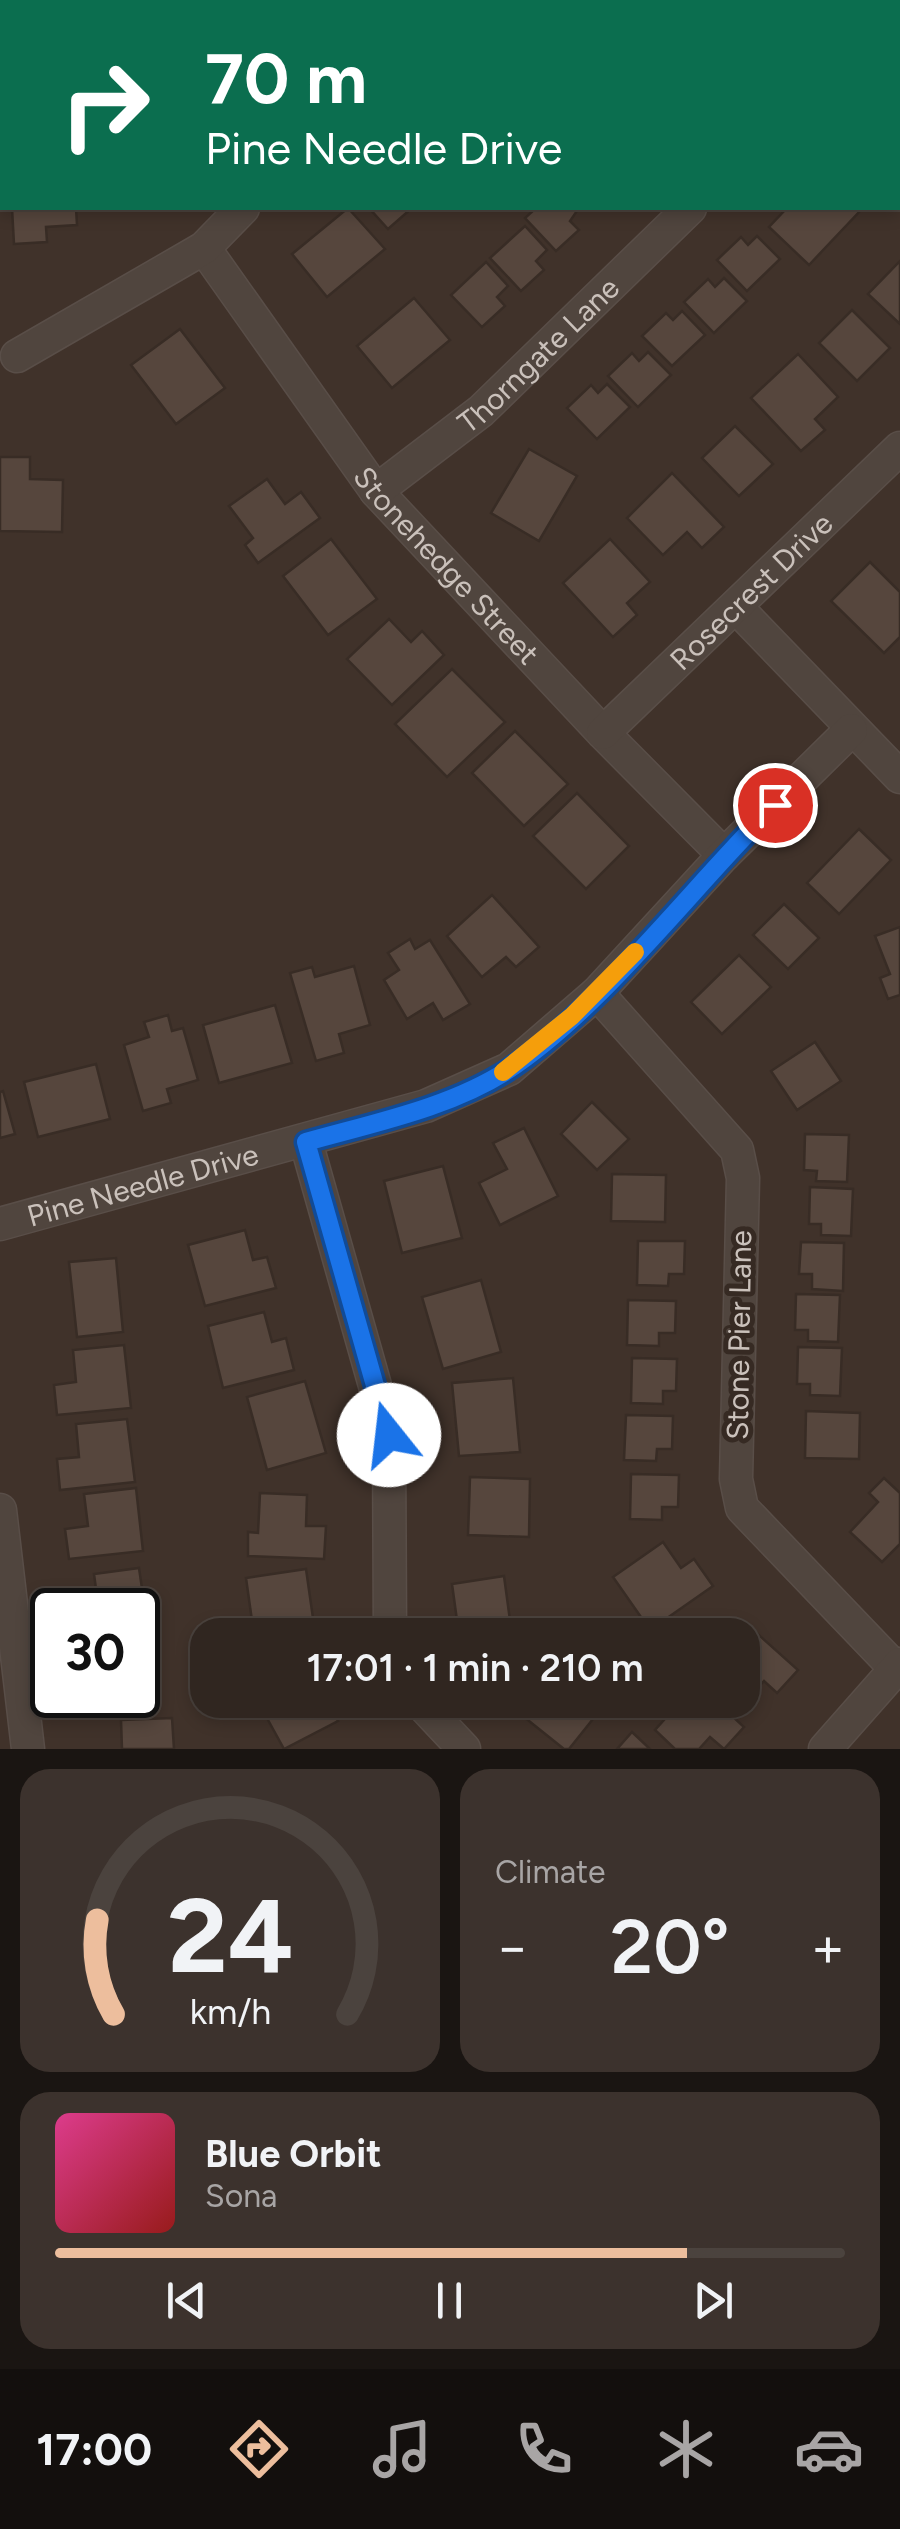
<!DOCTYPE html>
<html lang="en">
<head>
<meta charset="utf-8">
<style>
  :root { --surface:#302620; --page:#3c322d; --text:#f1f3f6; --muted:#a8a5a5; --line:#4b433e; --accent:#edbe9d }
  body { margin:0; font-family:Figtree,sans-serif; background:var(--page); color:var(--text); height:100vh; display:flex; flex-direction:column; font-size:38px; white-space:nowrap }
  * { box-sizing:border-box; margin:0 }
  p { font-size:32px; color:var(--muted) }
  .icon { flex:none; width:55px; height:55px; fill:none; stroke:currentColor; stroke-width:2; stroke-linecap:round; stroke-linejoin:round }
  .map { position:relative; height:1749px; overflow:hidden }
  .drawer { display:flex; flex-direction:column; gap:20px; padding:20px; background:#1a1512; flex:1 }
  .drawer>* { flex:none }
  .top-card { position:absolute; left:0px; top:0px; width:900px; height:210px; box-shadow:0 5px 15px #0003,0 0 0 2px var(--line); background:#0b6e4f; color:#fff; overflow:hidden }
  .speed { position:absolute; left:30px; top:1588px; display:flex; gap:20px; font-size:50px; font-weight:700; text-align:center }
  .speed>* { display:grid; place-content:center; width:130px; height:130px; border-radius:50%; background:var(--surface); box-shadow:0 5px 15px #0003,0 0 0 2px var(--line); line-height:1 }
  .speed .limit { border:5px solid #111; border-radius:15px; background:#fff; color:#111 }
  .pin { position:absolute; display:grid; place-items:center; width:85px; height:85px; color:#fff; margin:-42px; border:5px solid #fff; border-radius:50%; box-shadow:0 2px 10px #0007 }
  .me { position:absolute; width:110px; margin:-55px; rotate:344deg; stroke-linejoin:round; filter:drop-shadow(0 0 8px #0008) }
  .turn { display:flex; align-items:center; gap:35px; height:210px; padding:0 40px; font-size:45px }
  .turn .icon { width:130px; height:130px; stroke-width:2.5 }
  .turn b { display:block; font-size:70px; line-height:85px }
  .big { font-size:75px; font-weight:600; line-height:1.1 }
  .drawer .tile { flex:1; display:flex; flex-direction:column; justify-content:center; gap:15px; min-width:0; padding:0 35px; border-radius:30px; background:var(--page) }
  .drawer .dial { align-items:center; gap:0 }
  .dial svg { height:260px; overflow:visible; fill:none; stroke:var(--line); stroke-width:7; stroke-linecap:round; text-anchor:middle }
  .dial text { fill:var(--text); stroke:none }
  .song { display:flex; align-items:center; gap:30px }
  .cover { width:120px; height:120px; border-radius:15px; background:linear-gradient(135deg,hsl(330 70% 55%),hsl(0 70% 35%)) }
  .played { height:10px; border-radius:5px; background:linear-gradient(90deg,var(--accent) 80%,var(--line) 80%) }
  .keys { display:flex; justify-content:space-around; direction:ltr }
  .heat { display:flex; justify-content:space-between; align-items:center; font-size:55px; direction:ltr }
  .drawer .tiles { flex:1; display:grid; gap:20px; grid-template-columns:1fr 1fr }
  .tile:last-child { grid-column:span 2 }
  .trip { position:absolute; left:190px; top:1618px; width:570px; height:100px; border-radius:30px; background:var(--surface); box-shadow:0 5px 15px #0003,0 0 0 2px var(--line); font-weight:600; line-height:100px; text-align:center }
  .tab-bar { display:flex; height:160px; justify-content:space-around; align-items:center; background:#130f0d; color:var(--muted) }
  .tab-bar .icon { width:70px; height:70px }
  .tab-bar .active { color:var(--accent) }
  .tab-bar b { font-size:45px; color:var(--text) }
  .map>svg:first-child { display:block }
  .green { fill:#412c2e }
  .building { fill:#56463d; stroke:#382c25; stroke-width:2.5 }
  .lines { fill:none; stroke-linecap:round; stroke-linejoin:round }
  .minor-casing { stroke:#594e48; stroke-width:35 }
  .minor { stroke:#50453e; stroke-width:32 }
  .route-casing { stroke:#114b97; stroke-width:25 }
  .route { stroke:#1a73e8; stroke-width:18 }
  .slow { stroke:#f59e0b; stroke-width:18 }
  .labels { text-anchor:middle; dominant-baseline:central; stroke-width:10; stroke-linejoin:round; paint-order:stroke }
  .street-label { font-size:30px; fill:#cac1bb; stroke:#362a23 }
</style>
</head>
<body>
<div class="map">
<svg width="900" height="1749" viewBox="0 0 900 1749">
  <rect width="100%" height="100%" fill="#40322a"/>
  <!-- green -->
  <path class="green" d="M0 0H212L2 2 0 144Z"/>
  <!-- building -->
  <g class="building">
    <path d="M563 0H628L561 2Z"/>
    <path d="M898 100 900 103V169L898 167Z"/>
    <path d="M12 208H76L77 225 46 227 47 242 14 244Z"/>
    <path d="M348 208 385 249 327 297 292 254Z"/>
    <path d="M369 208H412L388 229Z"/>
    <path d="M536 208H579L570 221 579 230 556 251 525 218Z"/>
    <path d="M787 208H857L860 211 809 265 769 227Z"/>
    <path d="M525 226 547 250 536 261 544 270 521 291 490 258Z"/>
    <path d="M757 236 780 259 747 291 717 260 741 237 748 245Z"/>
    <path d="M900 261V324L868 294Z"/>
    <path d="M486 262 508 286 497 297 505 306 482 327 451 295Z"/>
    <path d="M724 278 747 301 714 333 684 302 708 279 715 287Z"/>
    <path d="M414 298 450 340 392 388 357 346Z"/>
    <path d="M852 310 890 348 857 381 819 343Z"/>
    <path d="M682 311 705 335 672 366 642 336 666 313 673 320Z"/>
    <path d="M180 329 225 388 176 424 131 365Z"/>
    <path d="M648 352 671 375 638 407 608 376 632 353 639 361Z"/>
    <path d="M798 354 838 397 815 419 825 430 801 451 751 398Z"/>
    <path d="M607 384 630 407 597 439 567 408 591 385 598 393Z"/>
    <path d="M735 426 773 464 739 496 702 458Z"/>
    <path d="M529 449 577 476 539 541 491 513Z"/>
    <path d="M0 457H30V479L63 480 62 532 0 531Z"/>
    <path d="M672 473 724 527 702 548 687 532 663 555 627 518Z"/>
    <path d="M267 479 285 504 301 492 320 518 258 563 245 545 253 538 229 506Z"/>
    <path d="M331 539 377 599 328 635 283 576Z"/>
    <path d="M610 539 650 582 627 603 637 615 613 637 563 583Z"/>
    <path d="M870 562 900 592V637L884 653 831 601Z"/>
    <path d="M389 619 411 642 422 631 444 655 392 705 347 659Z"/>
    <path d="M452 669 505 722 447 777 395 724Z"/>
    <path d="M515 731 568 784 524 826 472 773Z"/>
    <path d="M577 793 629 846 586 889 533 836Z"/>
    <path d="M859 829 891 860 839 914 807 883Z"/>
    <path d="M492 895 539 947 516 967 506 957 482 977 447 936Z"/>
    <path d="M784 904 819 938 788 969 753 935Z"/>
    <path d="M900 927V995L888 999 880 978 890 974 875 936Z"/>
    <path d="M410 939 415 949 430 940 470 1004 443 1020 433 1003 407 1019 384 980 399 970 388 953Z"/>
    <path d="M739 955 771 987 722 1034 691 1002Z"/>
    <path d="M354 966 370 1025 339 1034 344 1053 316 1061 290 973 312 967 315 977Z"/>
    <path d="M275 1005 292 1063 219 1083 203 1025Z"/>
    <path d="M168 1015 172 1031 183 1028 198 1080 167 1089 171 1103 143 1111 124 1045 149 1037 144 1022Z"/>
    <path d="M815 1042 841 1081 797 1110 771 1071Z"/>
    <path d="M96 1064 110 1119 38 1137 24 1082Z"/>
    <path d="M3 1091 15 1134 0 1138V1092Z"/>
    <path d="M592 1102 629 1139 597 1170 561 1134Z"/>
    <path d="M524 1128 558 1196 500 1225 479 1183 507 1169 493 1143Z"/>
    <path d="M805 1134 849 1135 847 1182 816 1181 817 1171 804 1170Z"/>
    <path d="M443 1166 462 1238 402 1253 384 1181Z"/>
    <path d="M612 1174 666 1175 665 1222 611 1221Z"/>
    <path d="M810 1187 853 1189 851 1236 821 1235V1224H809Z"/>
    <path d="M245 1230 253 1260 267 1257 276 1288 205 1306 188 1245Z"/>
    <path d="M638 1241H685L684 1274H669L668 1286 637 1285Z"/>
    <path d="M801 1242 844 1243 843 1291 812 1289V1274H799Z"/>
    <path d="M116 1258 123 1332 77 1337 69 1262Z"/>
    <path d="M481 1280 501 1352 443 1369 422 1297Z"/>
    <path d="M796 1294 840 1295 838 1342 808 1341V1330H795Z"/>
    <path d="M628 1300 676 1301 675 1333H659V1346L627 1345Z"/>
    <path d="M264 1312 272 1342 286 1338 294 1370 223 1388 208 1326Z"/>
    <path d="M124 1345 131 1408 57 1415 54 1385 76 1382 73 1350Z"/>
    <path d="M798 1347 842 1348 840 1396 810 1395V1384H797Z"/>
    <path d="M632 1358 677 1359 676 1391H663V1404L631 1403Z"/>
    <path d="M513 1378 520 1452 459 1456 452 1383Z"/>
    <path d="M305 1381 326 1453 267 1470 247 1397Z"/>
    <path d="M806 1411 860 1413 859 1459 805 1458Z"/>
    <path d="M626 1415 673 1416 672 1449H657L656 1461 624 1460Z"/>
    <path d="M127 1419 135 1482 60 1490 57 1459 79 1457 76 1424Z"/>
    <path d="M631 1474 679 1475 678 1507H662V1520L630 1519Z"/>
    <path d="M470 1477 530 1479 529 1537 468 1535Z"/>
    <path d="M884 1478 900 1493V1544L882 1562 850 1532 878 1502 869 1493Z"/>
    <path d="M136 1488 143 1551 69 1559 65 1529 88 1526 84 1494Z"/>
    <path d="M260 1493 307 1495 306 1526H326L324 1559 248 1556V1532L258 1533Z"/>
    <path d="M663 1542 681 1568 694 1559 713 1586 650 1630 613 1577Z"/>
    <path d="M139 1568 148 1629 138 1630V1610H80L98 1604 94 1574Z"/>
    <path d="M306 1569 315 1632 254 1635 246 1578Z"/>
    <path d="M504 1576 512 1635H459L452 1584Z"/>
    <path d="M742 1620 798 1670 777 1693 764 1681 742 1704 737 1700H742V1635H728Z"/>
    <path d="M153 1638 160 1701 86 1709 84 1695H138V1640Z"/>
    <path d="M257 1700H326L338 1721 284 1749Z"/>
    <path d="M513 1700H600L605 1704 569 1749H564L509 1705Z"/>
    <path d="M682 1700H715L744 1727 724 1749 710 1737 699 1749H675L655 1730Z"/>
    <path d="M172 1718 174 1749H122L121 1720Z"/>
    <path d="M632 1732 650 1749H617Z"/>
  </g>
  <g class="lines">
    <defs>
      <g id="minor">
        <path d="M895 0 900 5"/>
        <path d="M442 2 444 0"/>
        <path id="s1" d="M204 248 376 491 603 733 724 855"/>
        <path d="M17 356 204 248 243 208"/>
        <path id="s2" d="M376 491 481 411 690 208"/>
        <path d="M736 607 900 777"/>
        <path id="s3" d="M603 733 900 448"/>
        <path d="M597 993 737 1150 743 1178 736 1479 742 1508 896 1669"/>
        <path d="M306 1142 389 1435 390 1635"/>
        <path id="s4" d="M0 1224 426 1106 509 1069 597 993 724 855 851 730"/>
        <path d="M0 1510 28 1749"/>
        <path d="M418 1700 464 1749"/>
        <path d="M825 1749 900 1664"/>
      </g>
    </defs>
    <!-- minor casing -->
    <use href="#minor" class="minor-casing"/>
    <!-- minor -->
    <use href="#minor" class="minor"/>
  </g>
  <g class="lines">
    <defs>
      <path id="route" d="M389 1435 306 1142C373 1123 449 1108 508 1070 601 1009 694 885 775 805"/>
    </defs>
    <!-- route casing -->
    <use href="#route" class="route-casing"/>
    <!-- route -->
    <use href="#route" class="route"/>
    <!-- slow -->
    <path class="slow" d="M503 1072 572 1016 635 952"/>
  </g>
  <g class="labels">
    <!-- street labels -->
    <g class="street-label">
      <text stroke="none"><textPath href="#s2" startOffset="212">Thorngate Lane</textPath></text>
      <text stroke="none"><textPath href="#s1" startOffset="400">Stonehedge Street</textPath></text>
      <text stroke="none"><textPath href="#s3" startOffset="205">Rosecrest Drive</textPath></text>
      <text stroke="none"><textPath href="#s4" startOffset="148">Pine Needle Drive</textPath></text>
      <text transform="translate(739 1335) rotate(-89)">Stone Pier Lane</text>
    </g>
  </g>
</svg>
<div class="speed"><div class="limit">30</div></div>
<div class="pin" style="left:775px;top:805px;background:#d93025"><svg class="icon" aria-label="arrive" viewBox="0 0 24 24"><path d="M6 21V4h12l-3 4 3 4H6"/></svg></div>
<svg class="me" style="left:389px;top:1435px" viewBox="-20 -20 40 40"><circle r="19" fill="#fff"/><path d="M0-13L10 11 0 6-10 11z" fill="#1a73e8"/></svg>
<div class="trip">17:01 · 1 min · 210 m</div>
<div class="top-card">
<div class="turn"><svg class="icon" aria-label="right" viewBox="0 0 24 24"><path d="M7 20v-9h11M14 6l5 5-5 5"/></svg><div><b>70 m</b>Pine Needle Drive</div></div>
</div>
</div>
<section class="drawer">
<div class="tiles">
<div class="tile dial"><svg viewBox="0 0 100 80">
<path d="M14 69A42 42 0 1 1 86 69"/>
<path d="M14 69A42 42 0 0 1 9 40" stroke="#edbe9d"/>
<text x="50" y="56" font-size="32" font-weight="700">24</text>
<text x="50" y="72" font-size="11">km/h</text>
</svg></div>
<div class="tile"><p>Climate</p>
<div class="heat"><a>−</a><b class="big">20°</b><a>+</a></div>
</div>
<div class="tile">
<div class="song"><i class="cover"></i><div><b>Blue Orbit</b><p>Sona</p></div></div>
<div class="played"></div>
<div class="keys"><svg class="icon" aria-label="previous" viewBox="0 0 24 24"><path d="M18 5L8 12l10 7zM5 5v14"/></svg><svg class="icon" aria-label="pause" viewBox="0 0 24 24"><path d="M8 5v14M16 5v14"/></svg><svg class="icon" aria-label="next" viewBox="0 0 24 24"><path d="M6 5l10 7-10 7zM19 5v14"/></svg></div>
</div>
</div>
</section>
<nav class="tab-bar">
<b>17:00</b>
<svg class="icon active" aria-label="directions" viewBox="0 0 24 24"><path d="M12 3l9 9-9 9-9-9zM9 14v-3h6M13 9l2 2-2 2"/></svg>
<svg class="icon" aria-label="music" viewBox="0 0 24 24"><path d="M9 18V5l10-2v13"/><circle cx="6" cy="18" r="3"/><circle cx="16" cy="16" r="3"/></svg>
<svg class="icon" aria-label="phone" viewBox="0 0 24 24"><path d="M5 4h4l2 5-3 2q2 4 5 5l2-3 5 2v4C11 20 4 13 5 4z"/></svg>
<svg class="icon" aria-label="climate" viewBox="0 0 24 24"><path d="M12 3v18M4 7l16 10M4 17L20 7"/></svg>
<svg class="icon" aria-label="car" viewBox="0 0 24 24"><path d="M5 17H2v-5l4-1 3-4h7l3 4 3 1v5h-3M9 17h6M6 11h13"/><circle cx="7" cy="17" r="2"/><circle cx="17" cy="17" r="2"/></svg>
</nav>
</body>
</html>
